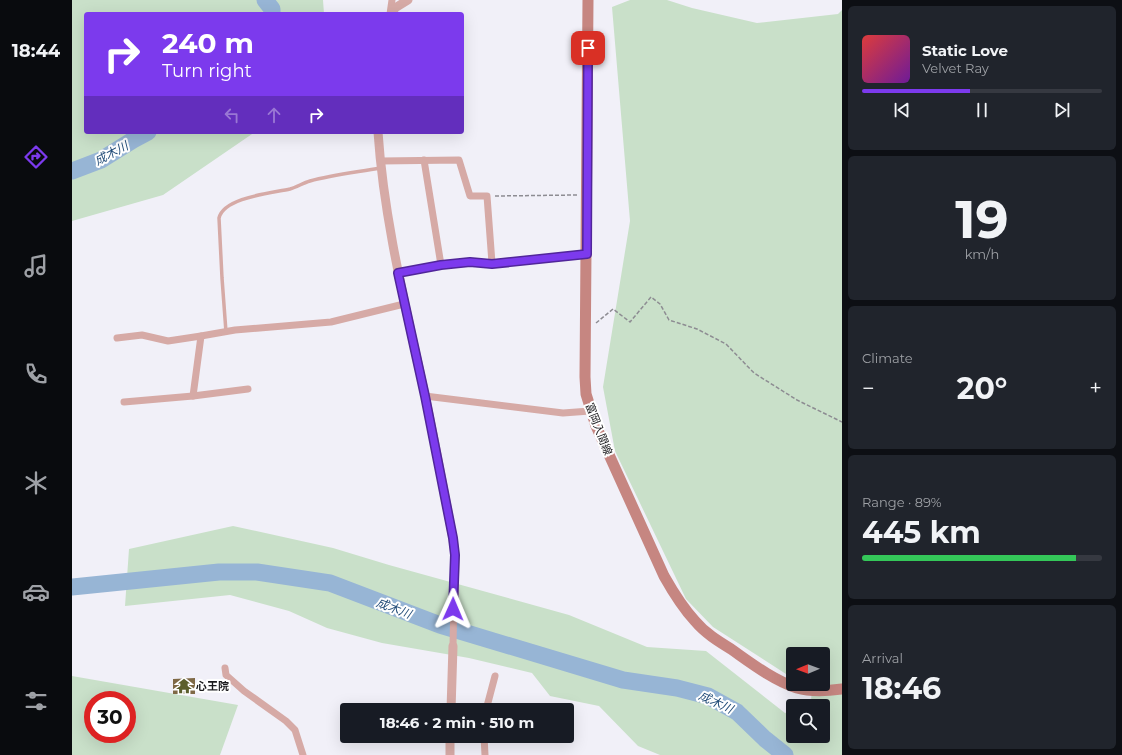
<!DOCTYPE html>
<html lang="en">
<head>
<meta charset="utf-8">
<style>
  :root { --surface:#171b24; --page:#20242c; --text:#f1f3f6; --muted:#9ea1a6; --line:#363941; --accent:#7c3aed }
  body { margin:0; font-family:Montserrat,"Noto Sans JP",sans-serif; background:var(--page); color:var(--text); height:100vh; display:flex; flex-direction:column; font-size:15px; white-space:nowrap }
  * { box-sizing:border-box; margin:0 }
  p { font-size:13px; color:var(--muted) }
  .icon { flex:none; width:22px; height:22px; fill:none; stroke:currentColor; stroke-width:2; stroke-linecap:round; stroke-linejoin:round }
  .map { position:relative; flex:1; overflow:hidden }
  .side { display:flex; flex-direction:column; gap:6px; padding:6px; background:#0d0f14; width:280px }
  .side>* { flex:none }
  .top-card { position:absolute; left:12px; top:12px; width:380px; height:122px; border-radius:4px; box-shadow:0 4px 16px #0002; background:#7c3aed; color:#fff; overflow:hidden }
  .needle { width:26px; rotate:269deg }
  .controls { position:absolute; left:714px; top:647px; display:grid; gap:8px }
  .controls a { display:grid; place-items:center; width:44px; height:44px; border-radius:4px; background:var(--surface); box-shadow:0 4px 16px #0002; font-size:20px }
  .speed { position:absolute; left:12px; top:691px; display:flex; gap:8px; font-size:20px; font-weight:700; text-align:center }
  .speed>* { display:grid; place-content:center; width:52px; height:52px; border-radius:50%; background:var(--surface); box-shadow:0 4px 16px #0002; line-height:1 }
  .speed .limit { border:6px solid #d22; background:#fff; color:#111 }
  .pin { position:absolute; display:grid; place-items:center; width:34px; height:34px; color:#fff; margin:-17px; border-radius:8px; box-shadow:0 2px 6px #0006 }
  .me { position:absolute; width:44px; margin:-22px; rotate:1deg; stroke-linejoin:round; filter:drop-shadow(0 0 3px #0008) }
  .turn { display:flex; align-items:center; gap:14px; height:84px; padding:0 12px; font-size:18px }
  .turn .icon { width:52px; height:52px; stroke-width:2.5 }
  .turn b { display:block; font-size:28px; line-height:34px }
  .lanes { display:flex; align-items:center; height:38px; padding:0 12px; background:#0003; justify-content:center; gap:20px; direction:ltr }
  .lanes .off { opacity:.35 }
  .big { font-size:30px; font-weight:700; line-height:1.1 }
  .side .widget { flex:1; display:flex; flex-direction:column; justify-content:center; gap:6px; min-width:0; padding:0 14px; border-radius:6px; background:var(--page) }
  .side .dial { align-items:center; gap:0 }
  .dial b { font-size:52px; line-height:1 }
  .song { display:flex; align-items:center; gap:12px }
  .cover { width:48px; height:48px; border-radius:6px; background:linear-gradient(135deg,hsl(0 70% 55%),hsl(280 70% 35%)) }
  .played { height:4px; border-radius:2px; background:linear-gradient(90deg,var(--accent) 45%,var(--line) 45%) }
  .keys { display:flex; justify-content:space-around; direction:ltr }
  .heat { display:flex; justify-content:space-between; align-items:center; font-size:22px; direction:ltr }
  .charge { height:6px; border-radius:3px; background:linear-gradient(90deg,#34c759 89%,var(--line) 0) }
  .trip { position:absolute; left:268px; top:703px; width:234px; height:40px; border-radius:4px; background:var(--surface); box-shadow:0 4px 16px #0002; font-weight:700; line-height:40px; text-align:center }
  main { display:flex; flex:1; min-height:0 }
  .tab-bar { display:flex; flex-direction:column; width:72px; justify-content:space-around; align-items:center; background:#090b0e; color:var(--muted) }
  .tab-bar .icon { width:28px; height:28px }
  .tab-bar .selected { color:var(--accent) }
  .tab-bar b { font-size:18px; color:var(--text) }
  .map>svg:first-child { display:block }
  .green { fill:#c9e0c9; fill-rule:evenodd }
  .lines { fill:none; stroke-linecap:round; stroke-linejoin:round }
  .river { stroke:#97b5d5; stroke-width:17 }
  .building { fill:#7f6946 }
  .path { stroke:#8d8c92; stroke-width:1.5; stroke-dasharray:4 2; stroke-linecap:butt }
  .service { stroke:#d6aaa6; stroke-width:3.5 }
  .minor { stroke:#d6aaa6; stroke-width:7 }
  .tertiary { stroke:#d6aaa6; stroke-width:9 }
  .secondary { stroke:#c68681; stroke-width:11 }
  .route-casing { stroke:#51269a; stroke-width:10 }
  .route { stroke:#7c3aed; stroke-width:7 }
  .labels { text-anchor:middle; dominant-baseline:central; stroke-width:4; stroke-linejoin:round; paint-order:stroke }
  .street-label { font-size:11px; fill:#1a1a1d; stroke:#fff }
  .poi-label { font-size:11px; font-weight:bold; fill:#1a1a1d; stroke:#fff; text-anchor:start }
  .water-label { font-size:12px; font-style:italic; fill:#224c78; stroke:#fff }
</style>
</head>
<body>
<main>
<nav class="tab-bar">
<b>18:44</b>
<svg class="icon selected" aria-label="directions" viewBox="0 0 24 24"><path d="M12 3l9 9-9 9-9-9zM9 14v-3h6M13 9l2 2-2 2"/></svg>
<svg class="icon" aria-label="music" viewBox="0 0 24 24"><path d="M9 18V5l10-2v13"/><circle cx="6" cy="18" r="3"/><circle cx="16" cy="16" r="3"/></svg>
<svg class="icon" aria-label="phone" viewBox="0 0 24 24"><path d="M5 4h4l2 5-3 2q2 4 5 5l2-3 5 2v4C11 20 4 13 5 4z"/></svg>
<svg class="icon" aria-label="climate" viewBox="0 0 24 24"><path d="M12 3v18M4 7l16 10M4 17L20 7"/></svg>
<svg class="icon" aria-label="car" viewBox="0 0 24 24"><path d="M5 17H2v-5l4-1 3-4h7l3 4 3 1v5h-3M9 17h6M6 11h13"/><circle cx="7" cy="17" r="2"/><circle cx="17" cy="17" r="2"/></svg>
<svg class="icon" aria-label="filters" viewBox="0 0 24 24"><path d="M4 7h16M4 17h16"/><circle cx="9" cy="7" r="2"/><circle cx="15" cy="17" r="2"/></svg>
</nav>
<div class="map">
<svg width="770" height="755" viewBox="0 0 770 755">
  <rect width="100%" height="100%" fill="#f1f0f8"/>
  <!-- green -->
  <g class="green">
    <path d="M0 0H251L252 14H14V132H183L91 195 0 221Z"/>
    <path d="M558 0H595L620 8 685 23 766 14 770 10V755H588L566 746 527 706 478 696 460 673 397 658 310 643 255 628 217 611 158 595 53 606 57 549 161 526 261 548 317 565 497 615 575 647 634 651 713 713 721 710V736H751V706H729L739 702 740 684H751V654H721V675L714 674 641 627 614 599 543 451 531 387 558 221 540 7Z"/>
    <path d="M0 676 166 705 148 755H0ZM21 700H55V734H21Z"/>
  </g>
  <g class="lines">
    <!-- river -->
    <g class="river">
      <path d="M193 0 200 9V14"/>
      <path d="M0 171 29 160 61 140 76 132"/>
      <path d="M0 587 147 572H185L258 583 368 625 551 680 605 688 636 696 665 712 693 739 713 755"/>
    </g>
  </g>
  <!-- building -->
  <path class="building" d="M123 678V694H101V679Z"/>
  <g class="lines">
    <!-- path -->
    <g class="path">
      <path d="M423 196 505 195"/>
      <path d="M524 323 541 309 558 322 579 297 588 304 597 320 625 329 654 344 682 373 725 400 770 422"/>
    </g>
    <!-- service -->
    <path class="service" d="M154 332 150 278 147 218C152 197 201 193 218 189 225 187 231 183 238 181 260 175 286 172 308 168"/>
    <!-- minor -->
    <g class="minor">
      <path d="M318 14 320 0"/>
      <path d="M352 160 369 265"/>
      <path d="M309 161 387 160 398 196H415L420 263"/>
      <path d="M326 273 369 265 398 262 420 263 515 254"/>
      <path d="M45 338 70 335 96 341 129 336 163 330 259 322 332 304"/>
      <path d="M121 396 129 336"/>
      <path d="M353 396 491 413 518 411"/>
      <path d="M52 402 121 396 176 389"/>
      <path d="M381 646 382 596"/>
      <path d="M153 668 154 675 172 691 214 721 223 730 231 755"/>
      <path d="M414 710 423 676"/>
      <path d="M412 736 413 755"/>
    </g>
    <!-- tertiary -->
    <g class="tertiary">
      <path d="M320 14 323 8 336 0"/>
      <path d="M306 132C312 221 334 308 353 395 363 443 372 491 381 539L383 555 382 596"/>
      <path d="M379 710 381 646"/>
      <path d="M378 755V736"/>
    </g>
    <!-- secondary -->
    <path class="secondary" d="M516 0 513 377 514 394 524 426 592 576C601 592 610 607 623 621 633 633 646 641 659 649 679 663 701 680 725 688 739 692 755 691 770 689"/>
  </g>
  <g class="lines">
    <defs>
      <path id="route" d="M381 609 383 555 381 538 353 396 326 273 369 265 398 262 420 264 515 254 516 48"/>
    </defs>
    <!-- route casing -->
    <use href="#route" class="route-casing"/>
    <!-- route -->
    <use href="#route" class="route"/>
  </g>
  <!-- icons -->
  <defs>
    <symbol id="temple-bare" viewBox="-9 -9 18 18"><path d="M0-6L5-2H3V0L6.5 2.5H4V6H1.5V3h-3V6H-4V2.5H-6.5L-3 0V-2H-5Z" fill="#5b5e2c" stroke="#fff" stroke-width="2.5" paint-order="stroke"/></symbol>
  </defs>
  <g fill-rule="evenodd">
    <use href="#temple-bare" x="101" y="675" width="22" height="22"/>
  </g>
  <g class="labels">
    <!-- street labels -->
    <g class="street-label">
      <text transform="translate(527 429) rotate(69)">富岡入間線</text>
    </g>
    <!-- poi labels -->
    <g class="poi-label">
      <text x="124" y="686">心王院</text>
    </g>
    <!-- water labels -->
    <g class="water-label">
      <text transform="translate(39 153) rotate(-28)">成木川</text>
      <text transform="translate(322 608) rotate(21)">成木川</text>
      <text transform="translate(644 702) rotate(25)">成木川</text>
    </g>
  </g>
</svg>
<div class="controls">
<a><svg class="needle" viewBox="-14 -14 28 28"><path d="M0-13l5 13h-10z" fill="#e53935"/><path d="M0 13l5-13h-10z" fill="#9ea1a6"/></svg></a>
<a><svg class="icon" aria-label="search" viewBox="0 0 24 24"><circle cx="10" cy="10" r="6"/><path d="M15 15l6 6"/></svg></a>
</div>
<div class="speed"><div class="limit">30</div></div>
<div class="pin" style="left:516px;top:48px;background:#d93025"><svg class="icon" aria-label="arrive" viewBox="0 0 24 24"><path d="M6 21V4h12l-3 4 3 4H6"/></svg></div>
<svg class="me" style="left:381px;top:609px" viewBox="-20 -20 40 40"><path d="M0-17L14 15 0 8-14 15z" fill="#7c3aed" stroke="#fff" stroke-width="4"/></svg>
<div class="trip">18:46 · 2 min · 510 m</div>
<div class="top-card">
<div class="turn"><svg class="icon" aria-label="right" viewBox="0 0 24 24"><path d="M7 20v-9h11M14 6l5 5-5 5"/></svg><div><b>240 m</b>Turn right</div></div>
<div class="lanes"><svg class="icon off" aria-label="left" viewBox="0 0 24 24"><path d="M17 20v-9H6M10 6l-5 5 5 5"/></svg><svg class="icon off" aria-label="ahead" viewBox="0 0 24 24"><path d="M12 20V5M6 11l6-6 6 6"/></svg><svg class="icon" aria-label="right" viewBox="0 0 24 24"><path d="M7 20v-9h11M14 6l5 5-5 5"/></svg></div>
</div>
</div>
<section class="side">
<div class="widget">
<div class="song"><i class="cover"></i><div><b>Static Love</b><p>Velvet Ray</p></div></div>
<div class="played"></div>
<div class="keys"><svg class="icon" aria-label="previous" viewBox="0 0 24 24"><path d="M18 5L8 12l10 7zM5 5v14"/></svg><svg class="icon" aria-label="pause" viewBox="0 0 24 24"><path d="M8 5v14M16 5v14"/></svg><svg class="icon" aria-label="next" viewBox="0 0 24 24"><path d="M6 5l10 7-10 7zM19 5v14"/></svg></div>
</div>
<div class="widget dial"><b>19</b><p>km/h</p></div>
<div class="widget"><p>Climate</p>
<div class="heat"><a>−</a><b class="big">20°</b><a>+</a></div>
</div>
<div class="widget"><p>Range · 89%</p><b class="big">445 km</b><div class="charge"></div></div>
<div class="widget"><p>Arrival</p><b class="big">18:46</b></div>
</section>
</main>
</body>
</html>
